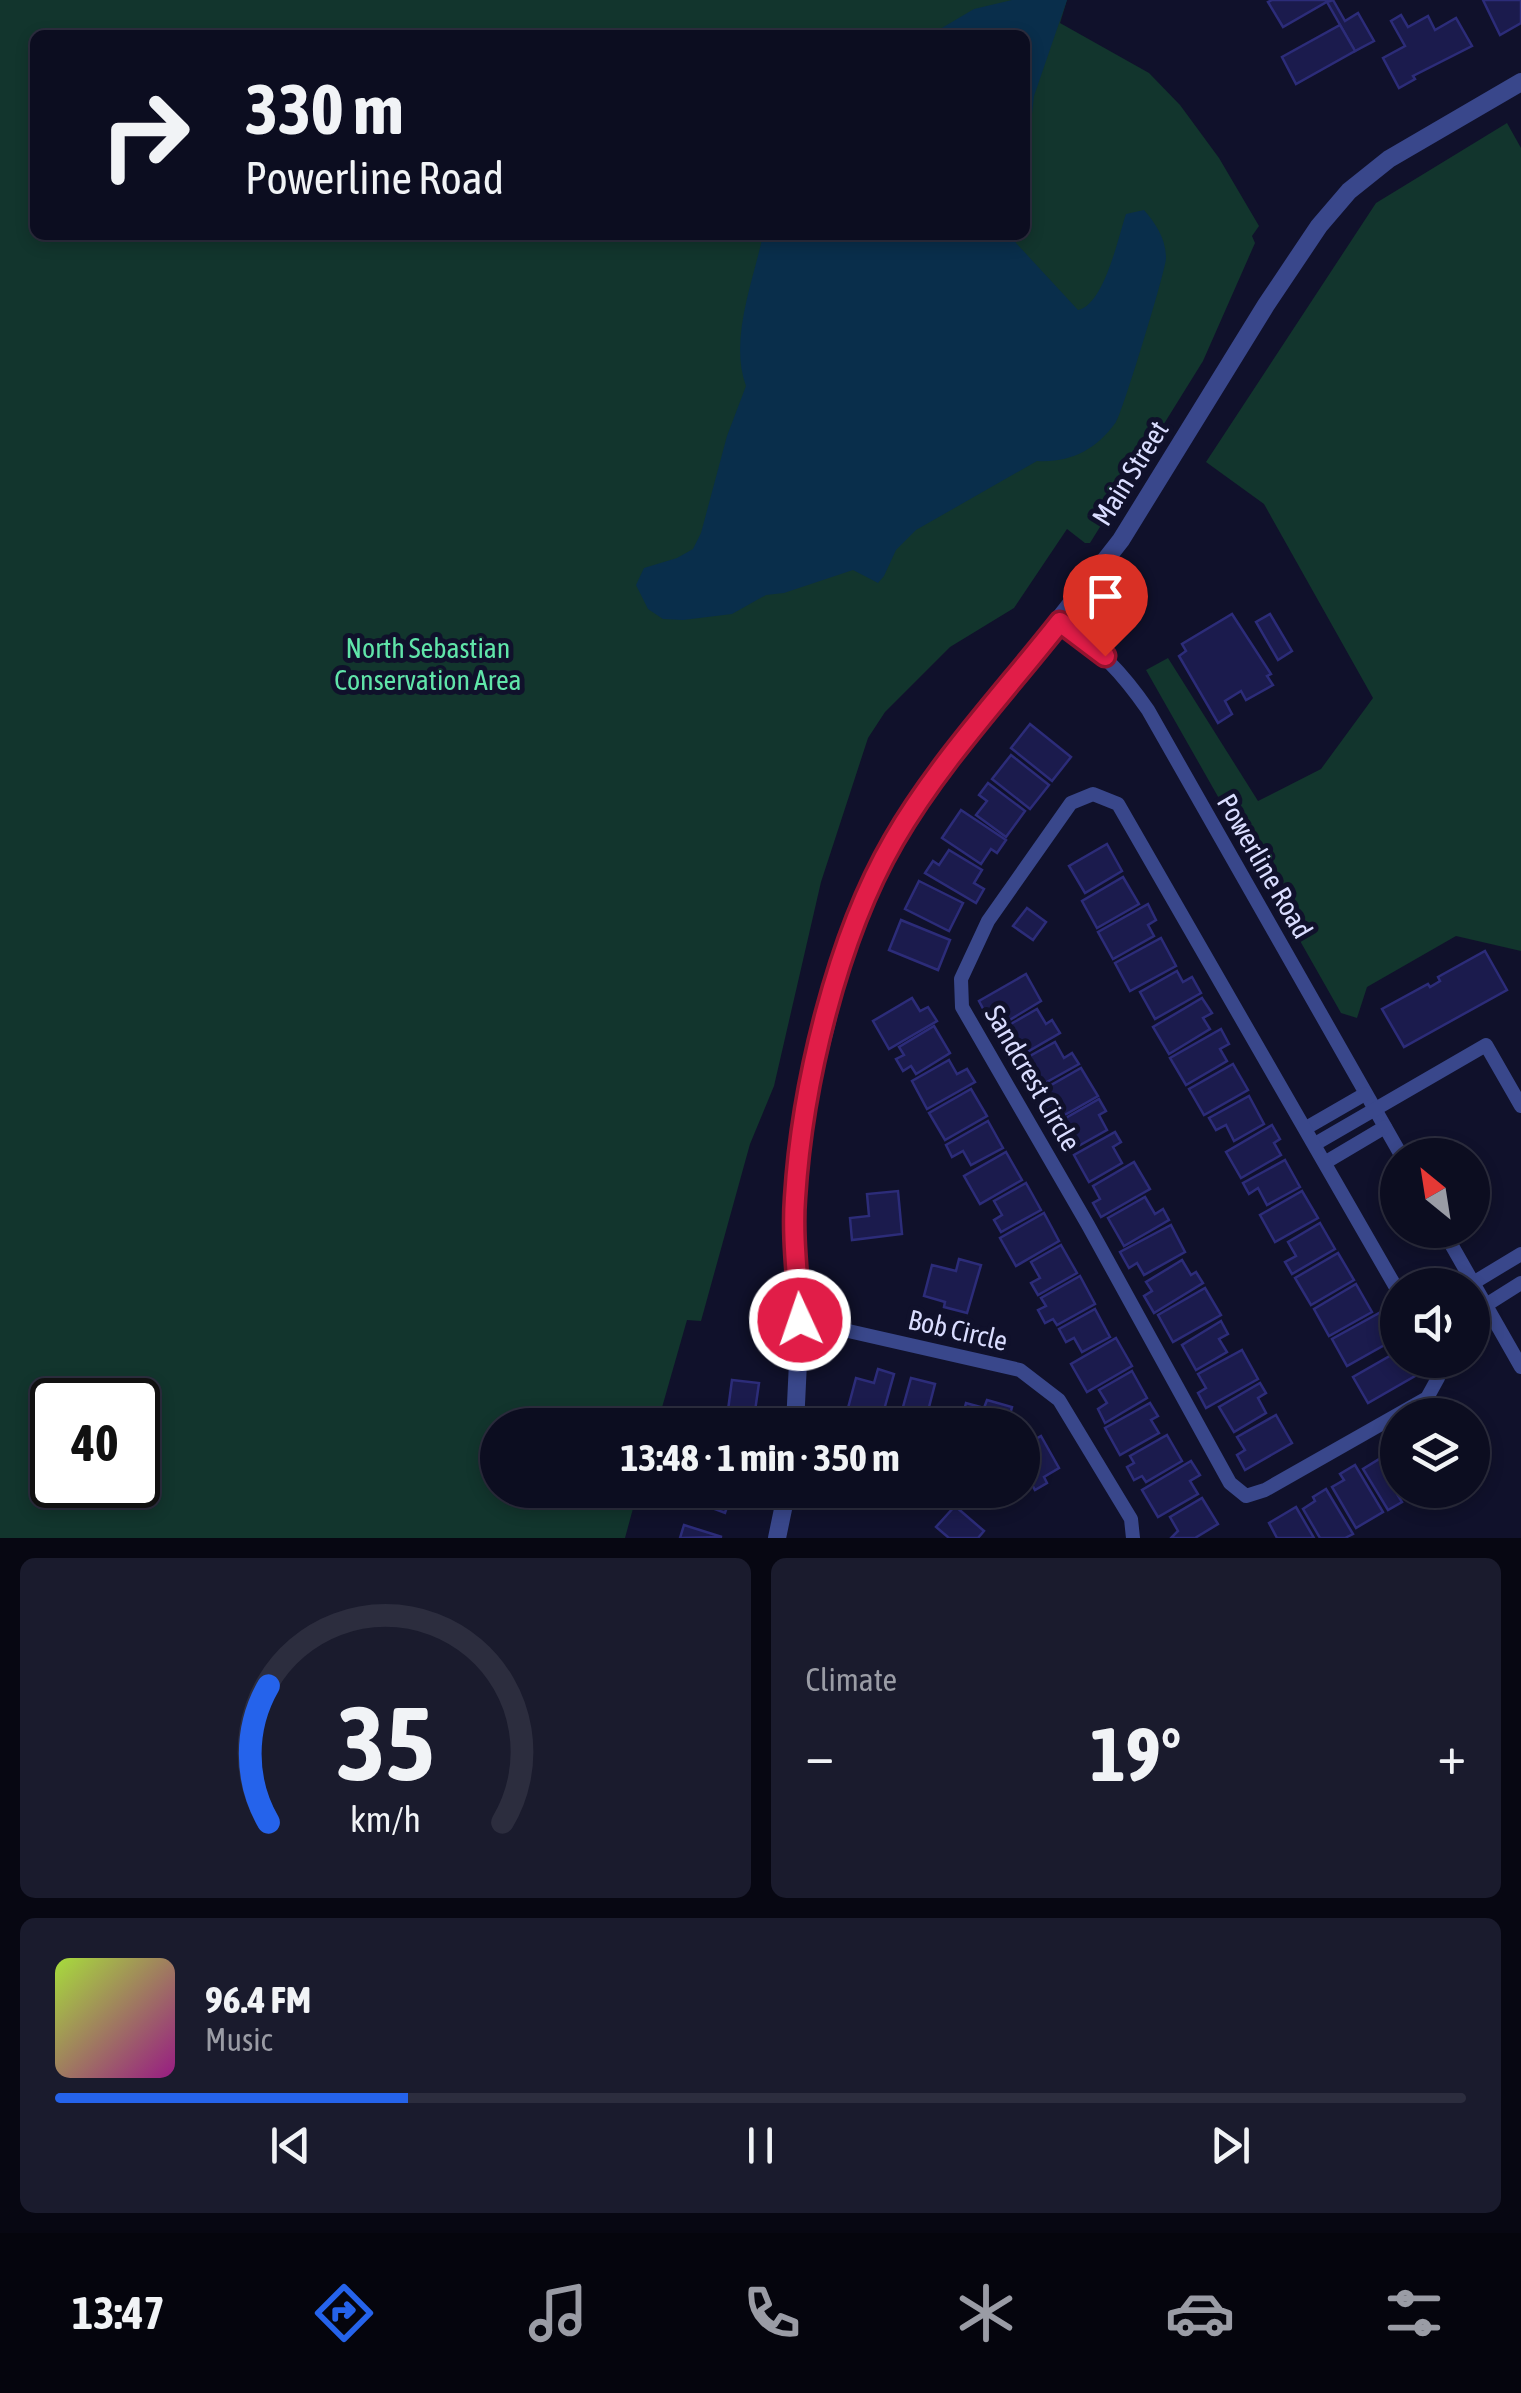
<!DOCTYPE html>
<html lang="en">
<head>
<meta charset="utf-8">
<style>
  :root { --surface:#0c0d20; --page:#1a1b2d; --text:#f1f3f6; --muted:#9a9ca5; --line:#2c2d3e; --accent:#2563eb }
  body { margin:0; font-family:"Asap Condensed",sans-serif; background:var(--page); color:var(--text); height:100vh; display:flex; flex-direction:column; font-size:38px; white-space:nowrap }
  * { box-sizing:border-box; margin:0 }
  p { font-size:32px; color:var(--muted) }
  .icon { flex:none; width:55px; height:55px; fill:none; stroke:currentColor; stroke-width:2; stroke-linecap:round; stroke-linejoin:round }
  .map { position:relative; height:1538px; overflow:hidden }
  .drawer { display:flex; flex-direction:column; gap:20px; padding:20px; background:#070712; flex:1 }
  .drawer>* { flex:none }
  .guide { position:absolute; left:30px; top:30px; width:1000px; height:210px; border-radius:15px; box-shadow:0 5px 15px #0003,0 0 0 2px var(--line); background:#0c0d20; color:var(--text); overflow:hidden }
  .needle { width:65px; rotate:330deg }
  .buttons { position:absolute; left:1380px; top:1138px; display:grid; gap:20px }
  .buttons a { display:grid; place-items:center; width:110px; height:110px; border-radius:50%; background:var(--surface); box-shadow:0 5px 15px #0003,0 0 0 2px var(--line); font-size:50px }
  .speed { position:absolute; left:30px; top:1378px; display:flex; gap:20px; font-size:50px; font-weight:700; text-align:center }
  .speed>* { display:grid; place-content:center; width:130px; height:130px; border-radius:50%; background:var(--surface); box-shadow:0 5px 15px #0003,0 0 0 2px var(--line); line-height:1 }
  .speed .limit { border:5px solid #111; border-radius:15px; background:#fff; color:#111 }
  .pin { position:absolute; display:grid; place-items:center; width:85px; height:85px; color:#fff; margin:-102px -42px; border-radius:50% 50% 50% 0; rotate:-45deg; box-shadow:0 0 10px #0007 }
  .pin .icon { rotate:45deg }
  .me { position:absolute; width:110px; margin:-55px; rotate:357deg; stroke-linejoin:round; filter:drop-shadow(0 0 8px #0008) }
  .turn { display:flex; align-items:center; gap:35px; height:210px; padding:0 50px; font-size:45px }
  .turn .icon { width:130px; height:130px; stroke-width:2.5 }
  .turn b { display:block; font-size:70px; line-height:85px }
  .big { font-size:75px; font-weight:700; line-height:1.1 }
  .drawer .tile { flex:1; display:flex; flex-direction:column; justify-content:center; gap:15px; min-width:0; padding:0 35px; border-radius:15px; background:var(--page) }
  .drawer .dial { align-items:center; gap:0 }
  .dial svg { height:260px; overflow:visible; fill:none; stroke:var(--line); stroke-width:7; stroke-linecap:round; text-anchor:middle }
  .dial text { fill:var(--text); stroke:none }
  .song { display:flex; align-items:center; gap:30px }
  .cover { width:120px; height:120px; border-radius:15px; background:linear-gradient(135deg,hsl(80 70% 55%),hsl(310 70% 35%)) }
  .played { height:10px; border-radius:5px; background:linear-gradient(90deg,var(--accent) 25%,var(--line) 25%) }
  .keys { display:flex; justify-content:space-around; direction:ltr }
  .heat { display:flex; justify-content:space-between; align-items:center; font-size:55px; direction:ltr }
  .drawer .tiles { flex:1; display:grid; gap:20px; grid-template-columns:1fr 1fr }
  .tile:last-child { grid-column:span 2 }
  .trip { position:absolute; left:480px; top:1408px; width:560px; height:100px; border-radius:50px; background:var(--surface); box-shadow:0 5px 15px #0003,0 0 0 2px var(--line); font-weight:700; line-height:100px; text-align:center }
  .tabs { display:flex; height:160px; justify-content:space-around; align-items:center; background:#05050d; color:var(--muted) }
  .tabs .icon { width:70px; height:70px }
  .tabs .selected { color:var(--accent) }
  .tabs b { font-size:45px; color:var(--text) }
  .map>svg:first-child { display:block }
  .green { fill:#12352d; fill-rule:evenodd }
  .water { fill:#092e4b }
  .building { fill:#1b1b4d; stroke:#2c2c79; stroke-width:2.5 }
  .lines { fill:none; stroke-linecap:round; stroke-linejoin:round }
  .minor { stroke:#39478b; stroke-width:14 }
  .tertiary { stroke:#39478b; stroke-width:18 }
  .route-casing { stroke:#92132f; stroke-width:25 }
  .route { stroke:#e11d48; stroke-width:18 }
  .labels { text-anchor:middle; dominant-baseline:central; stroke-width:10; stroke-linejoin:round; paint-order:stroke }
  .street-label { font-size:28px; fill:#daddff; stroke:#10112b }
  .park-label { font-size:28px; fill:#60e5a9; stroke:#10112b }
</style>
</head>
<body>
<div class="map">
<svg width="1521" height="1538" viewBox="0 0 1521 1538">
  <rect width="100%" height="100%" fill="#10112b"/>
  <!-- green -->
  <g class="green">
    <path d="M0 0H1067L1060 23 1149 73 1180 105 1219 158 1259 226 1252 236 1255 243 1203 361 1090 543H1085L1067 529 1014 608 950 647 885 712 868 738 821 882 774 1086 750 1144 701 1321 687 1320 657 1425H498V1490H638L625 1538H0ZM35 35H1025V235H35ZM52 1400H138V1485H52Z"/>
    <path d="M1507 123 1521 148V951L1456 936 1367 987 1357 1018 1341 1013 1146 670 1168 658 1258 801 1321 769 1373 698 1264 504 1206 462 1376 203Z"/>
  </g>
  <!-- water -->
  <g class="water">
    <path d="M1012 0H1067L1034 96 1031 123 1025 137V35H930L974 9Z"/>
    <path d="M1144 210C1156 224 1166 239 1166 258 1166 270 1122 414 1116 422 1096 450 1070 463 1037 461L916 530 896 550 884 576 878 583 853 570 784 593 766 595 732 614 683 620 663 619 648 609 636 585 644 568 677 558 693 549 701 533 727 436 746 386C729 340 753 282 763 235H1012L1016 243 1078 310C1104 305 1118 238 1126 214Z"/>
  </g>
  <!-- building -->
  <g class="building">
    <path d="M1272 0H1330L1283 27 1268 2Z"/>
    <path d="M1333 0 1345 21 1358 13 1374 41 1355 51 1327 2Z"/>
    <path d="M1483 0H1521V23L1500 35Z"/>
    <path d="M1401 15 1408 27 1428 16 1435 30 1456 18 1472 46 1413 76 1415 79 1399 88 1383 58 1405 46 1391 21Z"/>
    <path d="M1340 25 1355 51 1296 84 1282 57Z"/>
    <path d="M1232 614 1271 674 1267 676 1273 685 1246 700 1241 691 1225 701 1232 714 1218 723 1179 656 1186 651 1182 644Z"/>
    <path d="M1270 614 1292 651 1278 660 1256 622Z"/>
    <path d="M1030 724 1071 757 1052 781 1011 748Z"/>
    <path d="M1011 755 1049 785 1030 809 992 779Z"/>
    <path d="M988 783 1025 811 1006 837 976 815 987 801 979 795Z"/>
    <path d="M961 810 1006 840 997 853 991 849 981 864 942 838Z"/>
    <path d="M1107 844 1122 871 1085 893 1069 866Z"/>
    <path d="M949 850 982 870 974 883 984 889 976 903 925 873 933 861 939 865Z"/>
    <path d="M1123 877 1139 904 1097 928 1082 901Z"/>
    <path d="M919 881 963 903 949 931 905 909Z"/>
    <path d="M1148 904 1156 920 1148 925 1154 936 1113 959 1098 932Z"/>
    <path d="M1027 908 1046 922 1033 940 1013 926Z"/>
    <path d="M901 920 950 940 938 970 889 950Z"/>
    <path d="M1161 938 1176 966 1130 991 1115 963Z"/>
    <path d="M1485 951 1507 990 1404 1047 1382 1009 1428 984 1430 987 1440 981 1438 977Z"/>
    <path d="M1177 971 1183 982 1192 977 1201 993 1155 1019 1140 992Z"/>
    <path d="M1026 974 1041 1001 1003 1024 996 1011 987 1016 979 1001Z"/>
    <path d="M912 998 920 1011 928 1007 937 1021 889 1049 873 1021Z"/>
    <path d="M1202 998 1212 1013 1203 1018 1210 1029 1169 1054 1153 1027Z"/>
    <path d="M1037 1009 1046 1024 1052 1020 1060 1033 1010 1062 1001 1047 1010 1042 1002 1029Z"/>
    <path d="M934 1026 950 1053 916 1074 911 1066 903 1071 896 1059 904 1055 899 1047Z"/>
    <path d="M1221 1029 1229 1044 1220 1049 1227 1061 1186 1085 1170 1058Z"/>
    <path d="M1055 1042 1064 1058 1072 1053 1079 1064 1036 1088 1021 1061Z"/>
    <path d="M949 1060 957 1074 967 1069 975 1082 927 1109 912 1081Z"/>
    <path d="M1233 1064 1248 1090 1204 1115 1189 1089Z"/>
    <path d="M1081 1068 1098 1096 1047 1125 1038 1109 1047 1104 1039 1092Z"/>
    <path d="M971 1089 987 1116 945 1140 929 1113Z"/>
    <path d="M1249 1096 1264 1124 1234 1141 1226 1125 1216 1130 1209 1118Z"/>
    <path d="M1099 1099 1106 1111 1099 1115 1107 1130 1073 1149 1067 1137 1058 1142 1050 1127Z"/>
    <path d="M988 1121 1003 1148 971 1165 963 1151 952 1157 946 1145Z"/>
    <path d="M1272 1125 1280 1139 1274 1143 1281 1155 1241 1178 1226 1152Z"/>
    <path d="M1115 1132 1121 1142 1113 1147 1122 1163 1089 1182 1074 1155Z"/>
    <path d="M1006 1152 1022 1180 980 1204 964 1176Z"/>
    <path d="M1285 1160 1300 1187 1267 1205 1258 1188 1249 1194 1243 1183Z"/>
    <path d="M1134 1162 1150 1189 1101 1217 1093 1203 1100 1199 1093 1186Z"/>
    <path d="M1026 1183 1041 1210 1001 1232 994 1220 1002 1215 994 1201Z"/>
    <path d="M898 1191 902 1234 852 1240 850 1218 869 1216 867 1194Z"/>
    <path d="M1302 1191 1318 1218 1275 1242 1260 1215Z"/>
    <path d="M1145 1197 1155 1214 1163 1209 1169 1220 1124 1246 1108 1218Z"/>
    <path d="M1044 1213 1059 1241 1016 1266 1000 1238Z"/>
    <path d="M1320 1223 1335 1249 1292 1274 1285 1262 1296 1256 1288 1242Z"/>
    <path d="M1171 1225 1185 1252 1144 1275 1137 1263 1129 1268 1120 1252Z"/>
    <path d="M1061 1245 1077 1273 1038 1295 1031 1283 1040 1278 1031 1262Z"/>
    <path d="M1338 1253 1354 1280 1311 1305 1295 1278Z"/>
    <path d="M959 1259 981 1265 967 1313 944 1307 945 1302 924 1296 932 1265 956 1271Z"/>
    <path d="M1182 1260 1191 1275 1196 1272 1203 1283 1154 1313 1144 1296 1152 1291 1146 1282Z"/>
    <path d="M1080 1276 1095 1304 1057 1325 1053 1319 1045 1323 1038 1310 1046 1306 1041 1298Z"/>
    <path d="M1356 1284 1372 1312 1329 1336 1314 1309Z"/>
    <path d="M1205 1288 1221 1315 1173 1342 1158 1315Z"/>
    <path d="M1095 1309 1110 1337 1082 1352 1074 1338 1066 1342 1059 1329Z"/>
    <path d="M1381 1312 1391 1328 1382 1332 1388 1343 1347 1366 1332 1339Z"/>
    <path d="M1221 1321 1228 1334 1219 1339 1227 1352 1196 1370 1182 1345Z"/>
    <path d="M1116 1338 1132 1366 1087 1392 1071 1364Z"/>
    <path d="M1242 1350 1258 1379 1206 1408 1198 1393 1206 1388 1198 1374Z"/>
    <path d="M1395 1353 1402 1365 1407 1362 1415 1376 1368 1403 1353 1377Z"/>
    <path d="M878 1369 894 1374 882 1417 848 1408 856 1378 874 1383Z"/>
    <path d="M1132 1371 1147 1398 1105 1423 1098 1409 1107 1403 1099 1390Z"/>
    <path d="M911 1378 935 1384 928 1411 940 1414 937 1425H898Z"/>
    <path d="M732 1380 759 1383 753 1425H726Z"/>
    <path d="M1260 1383 1266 1393 1258 1398 1266 1413 1234 1432 1219 1407Z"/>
    <path d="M987 1400 1012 1407 1007 1425H960L966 1403 984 1408Z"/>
    <path d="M1150 1403 1158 1416 1151 1420 1159 1433 1120 1455 1105 1428Z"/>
    <path d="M1276 1415 1292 1443 1245 1470 1237 1455 1245 1450 1237 1437Z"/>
    <path d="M1167 1435 1182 1461 1146 1482 1142 1476 1134 1480 1127 1467 1134 1463 1130 1456Z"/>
    <path d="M1041 1436 1059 1468 1044 1477 1047 1483 1035 1490 1022 1468V1447Z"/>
    <path d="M1389 1453 1398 1467V1490H1404L1397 1494 1402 1502 1388 1510 1363 1469Z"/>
    <path d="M1191 1461 1200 1475 1190 1481 1198 1494 1158 1517 1142 1490Z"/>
    <path d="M1355 1465 1383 1512 1356 1528 1332 1487 1344 1480 1340 1474Z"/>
    <path d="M1326 1489 1353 1534 1345 1538H1320L1303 1509 1315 1501 1313 1497Z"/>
    <path d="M700 1490H733L725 1513 696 1502Z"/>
    <path d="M832 1490H856L854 1506 831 1502Z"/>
    <path d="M1202 1498 1218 1524 1195 1538H1171L1178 1531 1170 1517Z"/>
    <path d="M955 1506 984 1531 978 1538H949L936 1527Z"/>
    <path d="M1296 1507 1314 1538H1277L1269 1523Z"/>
    <path d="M684 1525 722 1537 680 1538Z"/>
  </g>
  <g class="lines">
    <!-- minor -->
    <g class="minor">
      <path d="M1060 622C1099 649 1121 671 1148 710L1401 1155"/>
      <path d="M1306 1128 1365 1094"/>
      <path d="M1315 1144 1486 1045 1521 1106"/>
      <path d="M1326 1162 1385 1127"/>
      <path d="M1443 1230 1521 1367"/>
      <path d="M1473 1283 1521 1254"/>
      <path d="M1398 1291 1118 804 1093 794 1071 803 988 921 961 979 962 1007 1088 1225 1230 1483 1246 1496 1265 1490 1427 1398 1438 1378 1436 1360"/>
      <path d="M1486 1305 1521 1283"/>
      <path d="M800 1320 1020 1370 1059 1400 1131 1519 1133 1538"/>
    </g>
    <!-- tertiary -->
    <g class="tertiary">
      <path d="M795 1425 800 1320 794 1202 802 1121 847 941 867 888 925 791 1121 540 1266 305 1319 226 1349 191 1389 159 1521 82"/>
      <path d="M777 1538 787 1490"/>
    </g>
  </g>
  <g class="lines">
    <defs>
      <path id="route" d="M800 1320C798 1280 792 1238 795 1198 802 1085 837 938 894 840 939 762 1004 693 1060 622L1105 656"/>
    </defs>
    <!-- route casing -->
    <use href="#route" class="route-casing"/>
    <!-- route -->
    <use href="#route" class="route"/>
  </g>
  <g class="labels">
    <!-- street labels -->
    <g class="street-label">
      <text transform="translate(1130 473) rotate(-58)">Main Street</text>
      <text transform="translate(1265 866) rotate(60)">Powerline Road</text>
      <text transform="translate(1033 1078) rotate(60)">Sandcrest Circle</text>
      <text transform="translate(958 1330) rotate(13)">Bob Circle</text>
    </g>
    <!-- park labels -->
    <g class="park-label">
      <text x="428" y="648">North Sebastian<tspan x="428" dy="32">Conservation Area</tspan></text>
    </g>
  </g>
</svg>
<div class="buttons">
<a><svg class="needle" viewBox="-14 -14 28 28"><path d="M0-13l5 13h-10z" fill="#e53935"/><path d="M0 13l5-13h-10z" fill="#9a9ca5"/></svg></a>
<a><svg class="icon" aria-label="sound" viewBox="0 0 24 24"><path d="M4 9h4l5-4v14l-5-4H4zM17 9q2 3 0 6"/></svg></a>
<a><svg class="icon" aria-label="layers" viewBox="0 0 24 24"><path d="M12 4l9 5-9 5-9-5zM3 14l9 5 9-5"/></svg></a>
</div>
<div class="speed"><div class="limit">40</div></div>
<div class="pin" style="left:1105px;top:656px;background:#d93025"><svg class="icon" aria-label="arrive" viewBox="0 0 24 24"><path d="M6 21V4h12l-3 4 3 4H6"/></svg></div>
<svg class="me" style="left:800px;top:1320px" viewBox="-20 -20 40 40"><circle r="17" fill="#e11d48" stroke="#fff" stroke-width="3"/><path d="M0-11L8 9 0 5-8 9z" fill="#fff"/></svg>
<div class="trip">13:48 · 1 min · 350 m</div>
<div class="guide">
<div class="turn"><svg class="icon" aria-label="right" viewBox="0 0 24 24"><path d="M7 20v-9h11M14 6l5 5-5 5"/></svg><div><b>330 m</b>Powerline Road</div></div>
</div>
</div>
<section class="drawer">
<div class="tiles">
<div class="tile dial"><svg viewBox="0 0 100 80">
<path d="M14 69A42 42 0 1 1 86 69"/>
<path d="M14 69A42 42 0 0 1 14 27" stroke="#2563eb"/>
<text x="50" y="56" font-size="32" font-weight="700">35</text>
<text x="50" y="72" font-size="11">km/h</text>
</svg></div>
<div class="tile"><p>Climate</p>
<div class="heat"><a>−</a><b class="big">19°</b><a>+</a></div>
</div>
<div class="tile">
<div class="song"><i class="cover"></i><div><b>96.4 FM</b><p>Music</p></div></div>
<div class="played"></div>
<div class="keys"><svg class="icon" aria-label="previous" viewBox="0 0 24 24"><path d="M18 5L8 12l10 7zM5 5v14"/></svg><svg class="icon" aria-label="pause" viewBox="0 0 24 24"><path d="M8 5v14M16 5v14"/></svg><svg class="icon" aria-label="next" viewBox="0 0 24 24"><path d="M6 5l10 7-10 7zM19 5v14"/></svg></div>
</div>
</div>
</section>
<nav class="tabs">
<b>13:47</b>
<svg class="icon selected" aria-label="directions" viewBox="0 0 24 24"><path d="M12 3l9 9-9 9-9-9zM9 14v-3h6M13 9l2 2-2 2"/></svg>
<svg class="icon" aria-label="music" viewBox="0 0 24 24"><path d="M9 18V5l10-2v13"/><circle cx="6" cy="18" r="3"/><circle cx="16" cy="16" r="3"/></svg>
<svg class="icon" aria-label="phone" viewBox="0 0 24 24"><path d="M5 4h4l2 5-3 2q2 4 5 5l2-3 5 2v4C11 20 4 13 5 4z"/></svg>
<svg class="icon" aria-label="climate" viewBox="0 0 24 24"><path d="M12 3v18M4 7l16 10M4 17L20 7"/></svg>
<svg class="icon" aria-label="car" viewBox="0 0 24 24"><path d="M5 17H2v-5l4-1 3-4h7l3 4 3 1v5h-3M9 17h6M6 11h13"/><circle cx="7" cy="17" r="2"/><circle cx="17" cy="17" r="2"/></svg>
<svg class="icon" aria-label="filters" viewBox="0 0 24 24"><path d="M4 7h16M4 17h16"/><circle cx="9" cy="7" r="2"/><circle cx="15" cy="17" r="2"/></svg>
</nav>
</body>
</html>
